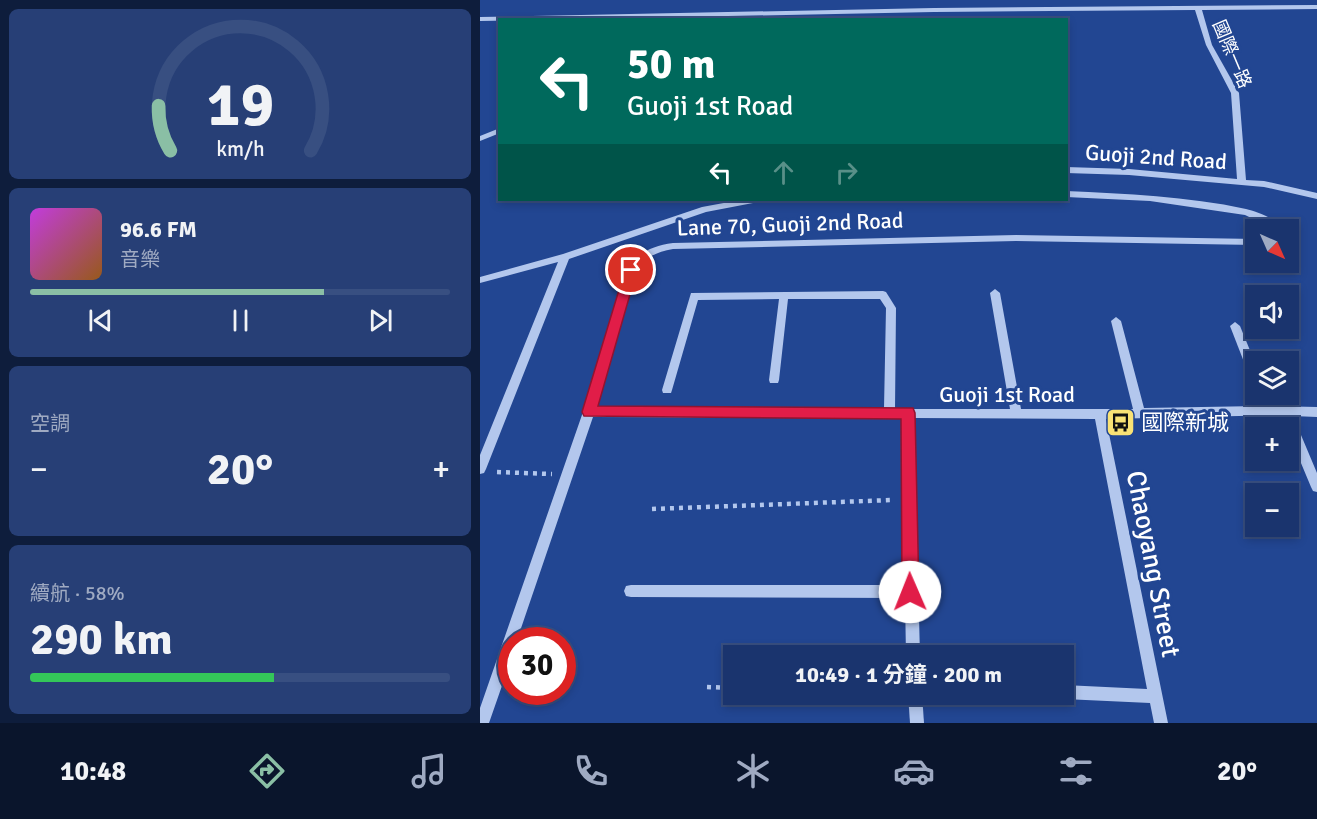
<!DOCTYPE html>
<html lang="zh-TW">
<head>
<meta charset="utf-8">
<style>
  :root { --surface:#1a346e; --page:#273f76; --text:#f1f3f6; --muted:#9faac2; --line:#384f81; --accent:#8abfa5 }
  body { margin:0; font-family:Signika,"Noto Sans TC",sans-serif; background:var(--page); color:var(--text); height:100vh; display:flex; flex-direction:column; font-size:22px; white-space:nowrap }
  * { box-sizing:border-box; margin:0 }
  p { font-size:20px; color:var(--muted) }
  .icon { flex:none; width:33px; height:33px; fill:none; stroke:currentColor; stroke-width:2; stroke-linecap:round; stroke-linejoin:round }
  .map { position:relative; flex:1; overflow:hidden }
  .sheet { display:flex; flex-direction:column; gap:9px; padding:9px; background:#0e1d3c; width:480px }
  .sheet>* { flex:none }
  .top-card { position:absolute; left:18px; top:18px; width:570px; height:183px; border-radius:0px; box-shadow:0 3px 9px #0003,0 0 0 2px var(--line); background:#00695c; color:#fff; overflow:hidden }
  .needle { width:39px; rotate:135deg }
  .fabs { position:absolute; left:765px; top:219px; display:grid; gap:12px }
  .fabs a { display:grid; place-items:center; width:54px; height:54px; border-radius:0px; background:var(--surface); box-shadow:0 3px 9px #0003,0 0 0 2px var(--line); font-size:30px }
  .speed { position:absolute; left:18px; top:627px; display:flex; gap:12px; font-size:30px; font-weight:700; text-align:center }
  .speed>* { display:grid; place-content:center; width:78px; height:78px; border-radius:50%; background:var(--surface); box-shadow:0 3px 9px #0003,0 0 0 2px var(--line); line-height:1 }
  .speed .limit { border:9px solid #d22; background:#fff; color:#111 }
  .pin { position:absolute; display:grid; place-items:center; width:51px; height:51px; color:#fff; margin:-26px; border:3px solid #fff; border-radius:50%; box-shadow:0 2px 6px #0007 }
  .me { position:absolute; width:66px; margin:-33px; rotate:359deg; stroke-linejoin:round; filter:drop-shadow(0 0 4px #0008) }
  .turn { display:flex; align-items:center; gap:21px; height:126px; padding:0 30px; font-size:27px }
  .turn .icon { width:78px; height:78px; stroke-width:2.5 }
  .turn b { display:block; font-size:42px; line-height:51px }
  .lanes { display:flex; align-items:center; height:57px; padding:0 30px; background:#0003; justify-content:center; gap:30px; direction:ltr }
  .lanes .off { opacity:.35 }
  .big { font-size:45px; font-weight:700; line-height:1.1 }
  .sheet .card { flex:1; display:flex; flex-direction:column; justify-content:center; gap:9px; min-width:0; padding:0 21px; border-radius:9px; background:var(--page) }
  .sheet .dial { align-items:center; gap:0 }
  .dial svg { height:156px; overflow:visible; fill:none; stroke:var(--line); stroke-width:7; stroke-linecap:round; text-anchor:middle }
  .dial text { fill:var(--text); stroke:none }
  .song { display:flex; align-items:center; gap:18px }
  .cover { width:72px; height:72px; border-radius:9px; background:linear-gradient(135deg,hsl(290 70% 55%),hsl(30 70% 35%)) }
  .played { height:6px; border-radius:3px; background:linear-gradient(90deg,var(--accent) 70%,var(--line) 70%) }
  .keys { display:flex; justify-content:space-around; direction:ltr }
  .heat { display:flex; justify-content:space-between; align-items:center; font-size:33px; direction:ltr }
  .charge { height:9px; border-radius:4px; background:linear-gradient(90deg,#34c759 58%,var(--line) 0) }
  .trip { position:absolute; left:243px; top:645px; width:351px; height:60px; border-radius:0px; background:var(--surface); box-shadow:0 3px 9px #0003,0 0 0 2px var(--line); font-weight:700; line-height:60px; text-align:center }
  .menu { display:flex; height:96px; justify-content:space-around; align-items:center; background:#0a152c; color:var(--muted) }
  .menu .icon { width:42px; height:42px }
  .menu .current { color:var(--accent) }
  .menu b { font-size:27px; color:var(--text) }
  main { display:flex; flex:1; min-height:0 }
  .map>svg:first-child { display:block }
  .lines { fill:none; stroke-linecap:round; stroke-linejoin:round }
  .path { stroke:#b3c7ed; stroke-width:4.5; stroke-dasharray:4 5; stroke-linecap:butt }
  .minor { fill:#b3c7ed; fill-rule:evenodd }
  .route { fill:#e11d48; stroke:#92132f; stroke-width:1.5 }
  .labels { text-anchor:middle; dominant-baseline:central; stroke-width:6; stroke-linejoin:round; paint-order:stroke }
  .far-street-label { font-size:18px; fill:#fff; stroke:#224692 }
  .street-label { font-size:22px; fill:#fff; stroke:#224692 }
  .poi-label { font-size:22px; fill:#fff; stroke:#224692; text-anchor:start }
  .near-street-label { font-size:27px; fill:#fff; stroke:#224692 }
</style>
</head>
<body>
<main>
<section class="sheet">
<div class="card dial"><svg viewBox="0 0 100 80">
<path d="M14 69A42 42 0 1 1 86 69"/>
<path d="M14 69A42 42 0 0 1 8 46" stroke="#8abfa5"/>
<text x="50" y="56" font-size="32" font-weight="700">19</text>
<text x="50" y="72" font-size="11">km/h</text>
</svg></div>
<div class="card">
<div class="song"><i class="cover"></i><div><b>96.6 FM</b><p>音樂</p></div></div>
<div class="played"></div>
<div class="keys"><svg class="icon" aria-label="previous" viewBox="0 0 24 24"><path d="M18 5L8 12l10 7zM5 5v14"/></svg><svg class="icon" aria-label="pause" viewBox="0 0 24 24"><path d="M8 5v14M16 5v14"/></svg><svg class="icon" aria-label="next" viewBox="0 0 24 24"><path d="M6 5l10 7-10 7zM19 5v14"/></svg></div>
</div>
<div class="card"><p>空調</p>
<div class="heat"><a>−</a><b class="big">20°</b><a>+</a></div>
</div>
<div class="card"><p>續航 · 58%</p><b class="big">290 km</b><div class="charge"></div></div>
</section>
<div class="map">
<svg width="837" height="723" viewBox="0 0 837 723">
  <rect width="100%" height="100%" fill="#224692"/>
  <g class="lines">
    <!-- path -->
    <g class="path">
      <path d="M17 472 72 474"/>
      <path d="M172 509 413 500"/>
      <path d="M227 687 254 688"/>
    </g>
    <!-- minor -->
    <g class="minor">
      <path d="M837 5V9L722 10 732 45 759 93 766 180 784 181 837 193V199L784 187 649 175 586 173V167L649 169 757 179 751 93 726 45 715 10 454 12 0 21V17L454 8Z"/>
      <path d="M20 128V133L0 141V136Z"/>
      <path d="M586 191C646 194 707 196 766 209 781 212 809 226 818 238L808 246V230H796L765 215 670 201 586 197Z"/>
      <path d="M260 200H277L273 203 226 212 89 259 6 469 4 473 0 474V455L78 262 0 283V277L83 254 222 207Z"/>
      <path d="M536 235 776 239V245L536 241 193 249C176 252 166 257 155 271L116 407 404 408 406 308 400 299H308L299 380 298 383H290L289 380 299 299 218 300 192 390 191 393H183L182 390 211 293 403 291 406 292 416 308 415 409H530L510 293 515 289 520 293 541 409H653L631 321 636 317 641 321 664 408 780 406 776 394H787L791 406 837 407V417L813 416 837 473V492L833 491 831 487 808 432V428H807L802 415 626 419 688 723H674L670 703 584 699 579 697 578 694H584V685L667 689 615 419 434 418 440 656H426L425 598 151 597 146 596 144 591 146 586 151 585H425L423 418 113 417 37 640H32V657L9 723H0V708L103 412 146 270C159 252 172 246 193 243Z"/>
      <path d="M755 322 760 326 776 365V384L771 380 750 326Z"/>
      <path d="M428 694H442L444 723H430Z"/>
    </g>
  </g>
  <!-- route -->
  <path class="route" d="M151 266 157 270 118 406 433 408 435 413 439 592 436 598 430 600 424 598 422 592 421 419 104 416 102 412 145 270Z"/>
  <!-- icons -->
  <defs>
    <symbol id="bus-square" viewBox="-11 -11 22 22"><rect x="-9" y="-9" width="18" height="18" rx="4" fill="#f9e275" stroke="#224692"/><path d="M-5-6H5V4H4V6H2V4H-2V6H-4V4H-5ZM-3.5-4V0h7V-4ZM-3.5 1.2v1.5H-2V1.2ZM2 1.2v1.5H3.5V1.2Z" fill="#111"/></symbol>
  </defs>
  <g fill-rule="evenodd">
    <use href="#bus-square" x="624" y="406" width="33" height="33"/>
  </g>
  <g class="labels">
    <!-- far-street labels -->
    <g class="far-street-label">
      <text transform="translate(752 54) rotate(67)">國際一路</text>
    </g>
    <!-- street labels -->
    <g class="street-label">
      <text transform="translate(676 157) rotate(4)">Guoji 2nd Road</text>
      <text transform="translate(310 224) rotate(-2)">Lane 70, Guoji 2nd Road</text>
      <text x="527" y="394">Guoji 1st Road</text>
    </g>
    <!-- poi labels -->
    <g class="poi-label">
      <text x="661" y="422">國際新城</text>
    </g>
    <!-- near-street labels -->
    <g class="near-street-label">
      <text transform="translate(673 564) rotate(79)">Chaoyang Street</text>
    </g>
  </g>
</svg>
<div class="fabs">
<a><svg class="needle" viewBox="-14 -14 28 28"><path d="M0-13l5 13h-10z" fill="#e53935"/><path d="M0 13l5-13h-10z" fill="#9faac2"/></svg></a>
<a><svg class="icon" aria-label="sound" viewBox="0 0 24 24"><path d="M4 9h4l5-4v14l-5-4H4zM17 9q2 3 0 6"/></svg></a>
<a><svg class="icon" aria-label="layers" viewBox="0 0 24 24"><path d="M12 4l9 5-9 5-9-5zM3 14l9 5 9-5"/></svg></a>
<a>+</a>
<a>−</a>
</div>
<div class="speed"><div class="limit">30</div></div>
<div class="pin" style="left:151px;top:270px;background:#d93025"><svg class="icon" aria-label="arrive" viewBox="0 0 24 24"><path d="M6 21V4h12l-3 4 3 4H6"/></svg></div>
<svg class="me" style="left:430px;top:592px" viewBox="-20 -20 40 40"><circle r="19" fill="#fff"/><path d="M0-13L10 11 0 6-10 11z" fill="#e11d48"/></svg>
<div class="trip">10:49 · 1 分鐘 · 200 m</div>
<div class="top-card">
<div class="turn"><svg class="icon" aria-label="left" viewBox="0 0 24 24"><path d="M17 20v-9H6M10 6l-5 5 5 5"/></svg><div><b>50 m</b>Guoji 1st Road</div></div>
<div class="lanes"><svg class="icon" aria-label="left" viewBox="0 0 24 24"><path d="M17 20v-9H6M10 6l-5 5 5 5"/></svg><svg class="icon off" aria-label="ahead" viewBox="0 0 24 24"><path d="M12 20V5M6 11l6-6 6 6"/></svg><svg class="icon off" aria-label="right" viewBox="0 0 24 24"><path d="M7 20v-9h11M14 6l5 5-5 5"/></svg></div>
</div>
</div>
</main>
<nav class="menu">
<b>10:48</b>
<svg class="icon current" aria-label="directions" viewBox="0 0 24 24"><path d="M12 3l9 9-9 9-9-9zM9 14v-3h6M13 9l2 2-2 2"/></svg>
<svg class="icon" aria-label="music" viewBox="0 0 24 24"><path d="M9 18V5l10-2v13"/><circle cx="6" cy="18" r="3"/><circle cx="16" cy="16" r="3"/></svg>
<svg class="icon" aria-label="phone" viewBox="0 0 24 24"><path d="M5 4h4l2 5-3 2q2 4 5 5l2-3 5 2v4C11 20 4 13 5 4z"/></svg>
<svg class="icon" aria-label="climate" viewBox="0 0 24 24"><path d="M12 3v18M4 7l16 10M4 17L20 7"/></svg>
<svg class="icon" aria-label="car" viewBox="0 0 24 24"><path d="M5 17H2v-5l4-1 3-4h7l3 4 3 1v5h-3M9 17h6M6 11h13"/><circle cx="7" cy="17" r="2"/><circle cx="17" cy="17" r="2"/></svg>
<svg class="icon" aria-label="filters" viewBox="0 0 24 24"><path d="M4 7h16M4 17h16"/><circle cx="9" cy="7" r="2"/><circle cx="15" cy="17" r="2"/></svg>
<b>20°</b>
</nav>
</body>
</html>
